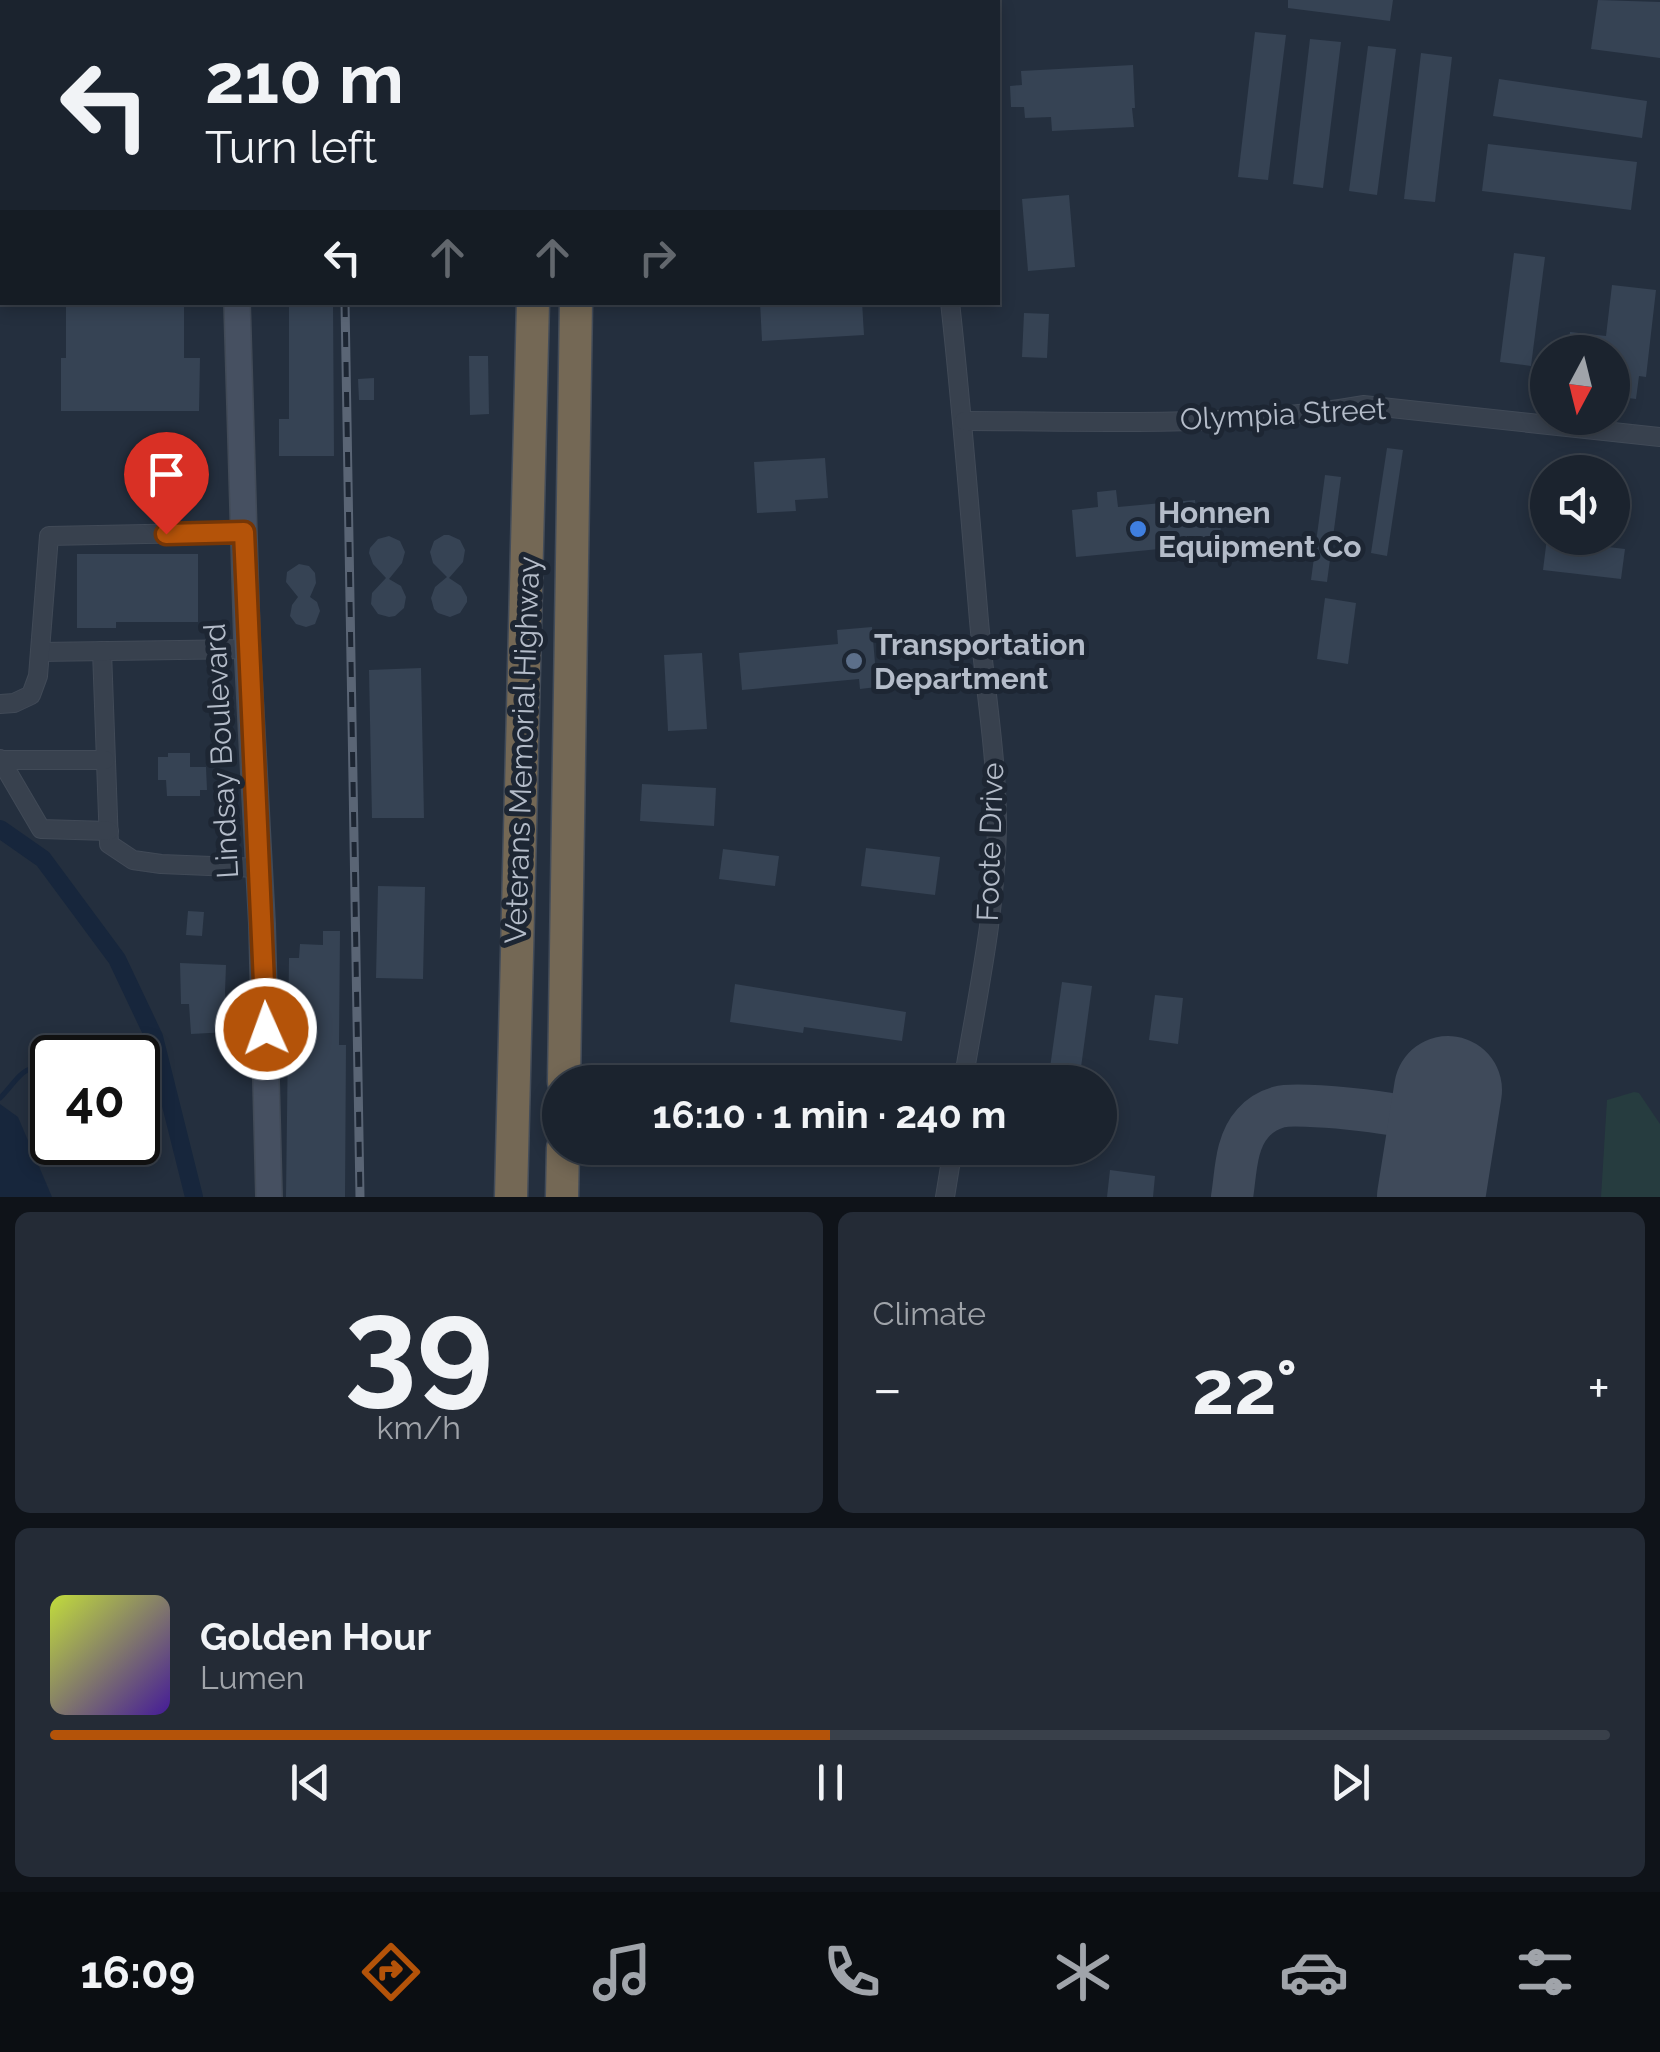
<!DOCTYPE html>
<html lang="en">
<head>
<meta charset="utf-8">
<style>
  :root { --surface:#1b232e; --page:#242b36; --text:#f1f3f6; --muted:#a0a4aa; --line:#39404a; --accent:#b45309 }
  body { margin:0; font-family:Raleway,sans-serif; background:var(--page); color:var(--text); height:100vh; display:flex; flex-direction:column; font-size:38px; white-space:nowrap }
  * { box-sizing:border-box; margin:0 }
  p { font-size:32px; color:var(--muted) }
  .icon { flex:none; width:55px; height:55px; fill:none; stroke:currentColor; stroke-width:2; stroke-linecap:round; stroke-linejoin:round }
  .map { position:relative; height:1197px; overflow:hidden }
  .sheet { display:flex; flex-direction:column; gap:15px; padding:15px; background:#0f1319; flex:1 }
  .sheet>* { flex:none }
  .hud { position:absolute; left:0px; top:0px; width:1000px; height:305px; box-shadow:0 5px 15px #0003,0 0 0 2px var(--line); background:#1b232e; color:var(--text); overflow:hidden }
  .needle { width:65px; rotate:187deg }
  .controls { position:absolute; left:1530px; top:335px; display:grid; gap:20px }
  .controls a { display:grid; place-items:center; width:100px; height:100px; border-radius:50%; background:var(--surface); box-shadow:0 5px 15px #0003,0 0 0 2px var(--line); font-size:50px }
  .speed { position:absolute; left:30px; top:1035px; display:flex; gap:20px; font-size:50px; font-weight:700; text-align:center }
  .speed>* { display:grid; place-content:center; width:130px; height:130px; border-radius:50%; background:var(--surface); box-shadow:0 5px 15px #0003,0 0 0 2px var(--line); line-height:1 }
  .speed .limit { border:5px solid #111; border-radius:15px; background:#fff; color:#111 }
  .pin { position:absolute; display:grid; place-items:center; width:85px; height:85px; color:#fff; margin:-102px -42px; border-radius:50% 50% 50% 0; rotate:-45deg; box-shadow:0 0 10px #0007 }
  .pin .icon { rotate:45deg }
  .me { position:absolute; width:110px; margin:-55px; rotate:358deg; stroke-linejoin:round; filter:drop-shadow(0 0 8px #0008) }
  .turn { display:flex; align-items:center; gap:35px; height:210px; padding:0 40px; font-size:45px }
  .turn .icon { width:130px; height:130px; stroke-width:2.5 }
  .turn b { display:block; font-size:70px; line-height:85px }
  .lanes { display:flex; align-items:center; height:95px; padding:0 40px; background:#0003; justify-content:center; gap:50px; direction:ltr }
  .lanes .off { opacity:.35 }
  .big { font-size:75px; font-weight:700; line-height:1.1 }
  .sheet .card { flex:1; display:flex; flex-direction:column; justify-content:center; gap:15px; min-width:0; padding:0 35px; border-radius:15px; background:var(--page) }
  .sheet .dial { align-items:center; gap:0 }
  .dial b { font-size:130px; line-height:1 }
  .song { display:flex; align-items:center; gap:30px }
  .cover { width:120px; height:120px; border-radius:15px; background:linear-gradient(135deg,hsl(70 70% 55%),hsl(260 70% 35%)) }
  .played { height:10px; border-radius:5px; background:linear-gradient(90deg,var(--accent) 50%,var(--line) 50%) }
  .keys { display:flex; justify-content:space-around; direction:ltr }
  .heat { display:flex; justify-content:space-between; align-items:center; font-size:55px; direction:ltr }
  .sheet .tiles { flex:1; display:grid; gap:15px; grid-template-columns:1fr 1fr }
  .card:last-child { grid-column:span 2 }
  .trip { position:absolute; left:542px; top:1065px; width:575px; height:100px; border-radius:50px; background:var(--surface); box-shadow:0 5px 15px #0003,0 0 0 2px var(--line); font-weight:700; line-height:100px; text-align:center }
  .tabs { display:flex; height:160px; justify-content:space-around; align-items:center; background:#0b0e12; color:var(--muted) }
  .tabs .icon { width:70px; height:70px }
  .tabs .on { color:var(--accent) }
  .tabs b { font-size:45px; color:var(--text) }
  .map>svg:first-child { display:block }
  .green { fill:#263c3f }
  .water { fill:#17263c }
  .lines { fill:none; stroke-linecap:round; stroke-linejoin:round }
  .stream { stroke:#17263c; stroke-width:5 }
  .canal { stroke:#17263c; stroke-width:18 }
  .taxiway { stroke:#3f4a5a; stroke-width:42 }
  .runway { stroke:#3f4a5a; stroke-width:108 }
  .building { fill:#364354 }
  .street-casing { stroke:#414a57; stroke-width:20 }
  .secondary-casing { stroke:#414a57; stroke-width:28 }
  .highway-casing { stroke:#434c59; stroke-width:35 }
  .street { stroke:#38414e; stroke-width:18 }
  .secondary { stroke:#465061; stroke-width:25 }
  .highway { stroke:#746855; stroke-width:32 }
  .rail-casing { stroke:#5a6575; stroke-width:9 }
  .rail { stroke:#1d2633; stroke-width:5; stroke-dasharray:15; stroke-linecap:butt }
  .route-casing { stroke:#753606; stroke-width:25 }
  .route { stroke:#b45309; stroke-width:18 }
  .shop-dot { fill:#3f7fe0; stroke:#1d2633; stroke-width:4 }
  .service-dot { fill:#5c6f8a; stroke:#1d2633; stroke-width:4 }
  .labels { text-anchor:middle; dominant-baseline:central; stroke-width:10; stroke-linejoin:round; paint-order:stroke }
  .street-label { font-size:30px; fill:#b4bcc9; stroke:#1d2633 }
  .poi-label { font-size:30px; font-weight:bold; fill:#b4bcc9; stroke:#1d2633; text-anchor:start }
</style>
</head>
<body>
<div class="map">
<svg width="1660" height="1197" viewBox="0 0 1660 1197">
  <rect width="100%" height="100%" fill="#242f3e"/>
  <!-- green -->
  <path class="green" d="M1634 1092 1639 1093 1660 1124V1197H1601L1607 1100Z"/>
  <!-- water -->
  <path class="water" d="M0 1104 18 1117 52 1197H0Z"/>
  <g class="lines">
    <!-- stream -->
    <g class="stream">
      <path d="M126 1058 157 1050"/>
      <path d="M0 1098C20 1078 20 1064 52 1068"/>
    </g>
    <!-- canal -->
    <path class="canal" d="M0 829 43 859 117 959 154 1037 194 1197"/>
    <!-- taxiway -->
    <path class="taxiway" d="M1232 1197C1236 1173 1235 1143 1253 1123 1260 1115 1268 1110 1279 1107 1297 1102 1402 1112 1417 1121 1430 1128 1435 1139 1438 1152"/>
    <!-- runway -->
    <path class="runway" d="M1431 1197 1448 1090"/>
  </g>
  <!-- building -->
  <g class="building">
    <path d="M1288 0H1393L1390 21 1288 8Z"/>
    <path d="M1598 0 1660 2V58L1591 49Z"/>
    <path d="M1255 32 1286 35 1268 180 1238 177Z"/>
    <path d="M1310 39 1341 42 1323 188 1293 184Z"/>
    <path d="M1368 46 1396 49 1377 195 1349 191Z"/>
    <path d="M1421 53 1452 57 1435 202 1404 199Z"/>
    <path d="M1133 65 1135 108H1132L1134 127 1052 131 1051 117 1025 118 1024 107H1011L1010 86 1022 85 1021 71Z"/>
    <path d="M1499 79 1647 101 1642 138 1493 116Z"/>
    <path d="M1488 144 1637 162 1631 210 1482 191Z"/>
    <path d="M1069 195 1075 267 1028 271 1022 199Z"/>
    <path d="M1514 253 1545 257 1531 366 1500 362Z"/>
    <path d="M1612 285 1656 290 1646 377 1639 376 1636 399 1612 396V352H1568L1570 332 1606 336Z"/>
    <path d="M66 302H184V358H200L199 411H61V358H66Z"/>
    <path d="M289 302H333L334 456H279V419H289Z"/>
    <path d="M760 302H862L864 335 762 341Z"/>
    <path d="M1024 313 1049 314 1047 358 1022 357Z"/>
    <path d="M469 356H488L489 414 470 415Z"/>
    <path d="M374 378V400H359L358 379Z"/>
    <path d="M1387 448 1403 450 1387 556 1371 553Z"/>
    <path d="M825 458 828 498 795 500 796 511 757 513 754 462Z"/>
    <path d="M1325 475 1341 477 1327 582 1311 580Z"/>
    <path d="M1116 490 1118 507 1195 500 1197 524 1220 522 1222 543 1076 557 1072 510 1098 507 1097 492Z"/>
    <path d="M444 535H449L460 540 465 550 463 562 449 578 461 586 467 597V602L460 613 450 617 438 613 434 609 431 598 435 587 447 577 433 563 430 552 434 541Z"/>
    <path d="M389 536 400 541 405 552 402 563 389 579 401 586 406 597 404 608 395 616 389 617 378 614 371 604 372 593 386 578 373 564 369 553 370 548 378 539Z"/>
    <path d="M1547 538H1590V541L1608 543V547L1625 549 1621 579 1543 570Z"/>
    <path d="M77 554H198V622H116V628H77Z"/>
    <path d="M299 564 309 566 315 573 316 583 310 597 317 602 320 611 315 624 306 627 296 624 290 616 292 605 298 597 286 582 287 572Z"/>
    <path d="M1325 598 1356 603 1348 664 1317 659Z"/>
    <path d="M872 627 877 687 860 689 859 679 742 690 739 653 838 644 837 630Z"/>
    <path d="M702 653 707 729 668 731 664 655Z"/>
    <path d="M421 668 424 818H372L369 670Z"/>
    <path d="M168 753H190V767H206L207 790H200V796H167L166 780H158V757H168Z"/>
    <path d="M642 784 716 788 714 826 640 821Z"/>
    <path d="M866 848 940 857 935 895 861 886Z"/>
    <path d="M723 849 779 856 775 886 719 879Z"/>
    <path d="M378 886 425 887 423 979 376 978Z"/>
    <path d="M188 911 204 912 202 936 186 935Z"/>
    <path d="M323 931H340L339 1045H346L345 1197H286L289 958H299L300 944 323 945Z"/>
    <path d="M180 963 226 965 225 992 228 1032 191 1034 189 1004H181Z"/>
    <path d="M1062 982 1092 986 1079 1082H1048Z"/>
    <path d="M735 984 906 1012 902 1041 804 1027 803 1033 730 1022Z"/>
    <path d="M1155 995 1183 998 1178 1044 1149 1040Z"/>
    <path d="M1110 1170 1155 1176 1153 1197H1107Z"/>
  </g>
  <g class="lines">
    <defs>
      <g id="street">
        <path d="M920 0V2"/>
        <path d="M950 302C962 409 970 515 979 621 985 689 997 757 997 826 996 912 977 998 963 1082"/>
        <path d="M964 421C1096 421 1232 428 1363 405L1660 437"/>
        <path d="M102 651 109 844 133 860 161 864 259 868"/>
        <path d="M40 652 247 649"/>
        <path d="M0 704 14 703 31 695 38 676 49 536 243 532"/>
        <path d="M0 759 41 829 109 831"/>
        <path d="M1 760H105"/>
        <path d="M945 1197 953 1148"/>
      </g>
      <g id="secondary">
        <path d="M221 0 222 2"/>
        <path d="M237 302 247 641 262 924 269 1197"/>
      </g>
      <g id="highway">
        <path d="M531 0V2"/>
        <path d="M587 2V0"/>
        <path d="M564 1082 576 302"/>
        <path d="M511 1197 533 302"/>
        <path d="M562 1197 563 1148"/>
      </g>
    </defs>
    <!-- street casing -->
    <use href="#street" class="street-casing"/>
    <!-- secondary casing -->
    <use href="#secondary" class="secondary-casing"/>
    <!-- highway casing -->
    <use href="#highway" class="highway-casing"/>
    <!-- street -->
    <use href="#street" class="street"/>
    <!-- secondary -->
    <use href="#secondary" class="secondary"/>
    <!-- highway -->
    <use href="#highway" class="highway"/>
    <defs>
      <g id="rail">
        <path d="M314 0V2"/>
        <path d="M351 0 352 2"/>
        <path d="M345 302 360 1197"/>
      </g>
    </defs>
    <!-- rail casing -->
    <use href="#rail" class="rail-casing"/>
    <!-- rail -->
    <use href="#rail" class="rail"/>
  </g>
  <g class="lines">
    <defs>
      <path id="route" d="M166 534 244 532 266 1029"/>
    </defs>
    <!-- route casing -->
    <use href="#route" class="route-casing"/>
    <!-- route -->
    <use href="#route" class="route"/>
  </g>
  <!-- markers -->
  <circle class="shop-dot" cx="1138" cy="529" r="10"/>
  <circle class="service-dot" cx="854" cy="661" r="10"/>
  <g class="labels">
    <!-- street labels -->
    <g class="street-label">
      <text transform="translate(1283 414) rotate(-3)">Olympia Street</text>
      <text transform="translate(522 750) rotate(-88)">Veterans Memorial Highway</text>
      <text transform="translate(221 751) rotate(-93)">Lindsay Boulevard</text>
      <text transform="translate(990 842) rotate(-88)">Foote Drive</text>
    </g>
    <!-- poi labels -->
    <g class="poi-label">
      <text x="1158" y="512">Honnen<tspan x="1158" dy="34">Equipment Co</tspan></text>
      <text x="874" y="644">Transportation<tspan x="874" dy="34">Department</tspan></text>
    </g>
  </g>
</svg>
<div class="controls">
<a><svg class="needle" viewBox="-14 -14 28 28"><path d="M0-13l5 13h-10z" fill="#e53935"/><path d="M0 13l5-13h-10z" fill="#a0a4aa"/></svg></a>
<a><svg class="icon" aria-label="sound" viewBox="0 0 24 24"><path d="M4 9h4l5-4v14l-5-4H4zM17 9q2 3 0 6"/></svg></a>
</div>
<div class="speed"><div class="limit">40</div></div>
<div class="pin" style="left:166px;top:534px;background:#d93025"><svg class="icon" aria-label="arrive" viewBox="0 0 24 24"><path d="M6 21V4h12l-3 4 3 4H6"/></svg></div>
<svg class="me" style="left:266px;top:1029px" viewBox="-20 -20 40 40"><circle r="17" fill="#b45309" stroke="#fff" stroke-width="3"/><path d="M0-11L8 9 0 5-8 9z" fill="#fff"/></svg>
<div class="trip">16:10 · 1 min · 240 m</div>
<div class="hud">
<div class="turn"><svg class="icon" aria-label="left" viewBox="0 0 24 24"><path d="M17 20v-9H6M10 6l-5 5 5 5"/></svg><div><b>210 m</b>Turn left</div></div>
<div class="lanes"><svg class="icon" aria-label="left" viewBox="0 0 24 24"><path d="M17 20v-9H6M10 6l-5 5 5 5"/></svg><svg class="icon off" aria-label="ahead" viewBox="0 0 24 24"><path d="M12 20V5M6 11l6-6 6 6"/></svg><svg class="icon off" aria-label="ahead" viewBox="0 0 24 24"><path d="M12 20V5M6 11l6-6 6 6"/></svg><svg class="icon off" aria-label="right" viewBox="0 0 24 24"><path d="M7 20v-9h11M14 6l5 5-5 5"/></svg></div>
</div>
</div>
<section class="sheet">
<div class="tiles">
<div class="card dial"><b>39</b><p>km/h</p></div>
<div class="card"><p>Climate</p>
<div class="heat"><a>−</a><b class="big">22°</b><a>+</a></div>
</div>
<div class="card">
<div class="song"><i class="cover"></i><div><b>Golden Hour</b><p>Lumen</p></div></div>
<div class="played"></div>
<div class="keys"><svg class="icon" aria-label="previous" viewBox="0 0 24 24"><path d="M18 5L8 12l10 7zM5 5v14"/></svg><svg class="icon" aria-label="pause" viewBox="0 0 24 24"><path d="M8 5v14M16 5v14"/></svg><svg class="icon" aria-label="next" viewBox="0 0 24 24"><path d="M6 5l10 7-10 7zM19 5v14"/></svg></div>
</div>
</div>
</section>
<nav class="tabs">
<b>16:09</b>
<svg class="icon on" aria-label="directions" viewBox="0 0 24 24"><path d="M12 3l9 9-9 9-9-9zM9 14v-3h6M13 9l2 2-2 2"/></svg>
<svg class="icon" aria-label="music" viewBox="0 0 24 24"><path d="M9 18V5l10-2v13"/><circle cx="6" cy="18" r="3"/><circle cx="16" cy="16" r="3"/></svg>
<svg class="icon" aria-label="phone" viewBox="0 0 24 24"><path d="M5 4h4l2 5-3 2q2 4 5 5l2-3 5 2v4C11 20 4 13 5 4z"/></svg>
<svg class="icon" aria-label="climate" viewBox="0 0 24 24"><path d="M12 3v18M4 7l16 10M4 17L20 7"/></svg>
<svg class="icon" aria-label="car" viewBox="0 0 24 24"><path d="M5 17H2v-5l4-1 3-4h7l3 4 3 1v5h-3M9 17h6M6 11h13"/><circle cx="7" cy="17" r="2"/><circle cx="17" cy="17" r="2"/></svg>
<svg class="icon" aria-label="filters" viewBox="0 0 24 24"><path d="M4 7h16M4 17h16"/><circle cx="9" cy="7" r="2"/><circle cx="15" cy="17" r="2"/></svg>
</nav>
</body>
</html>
